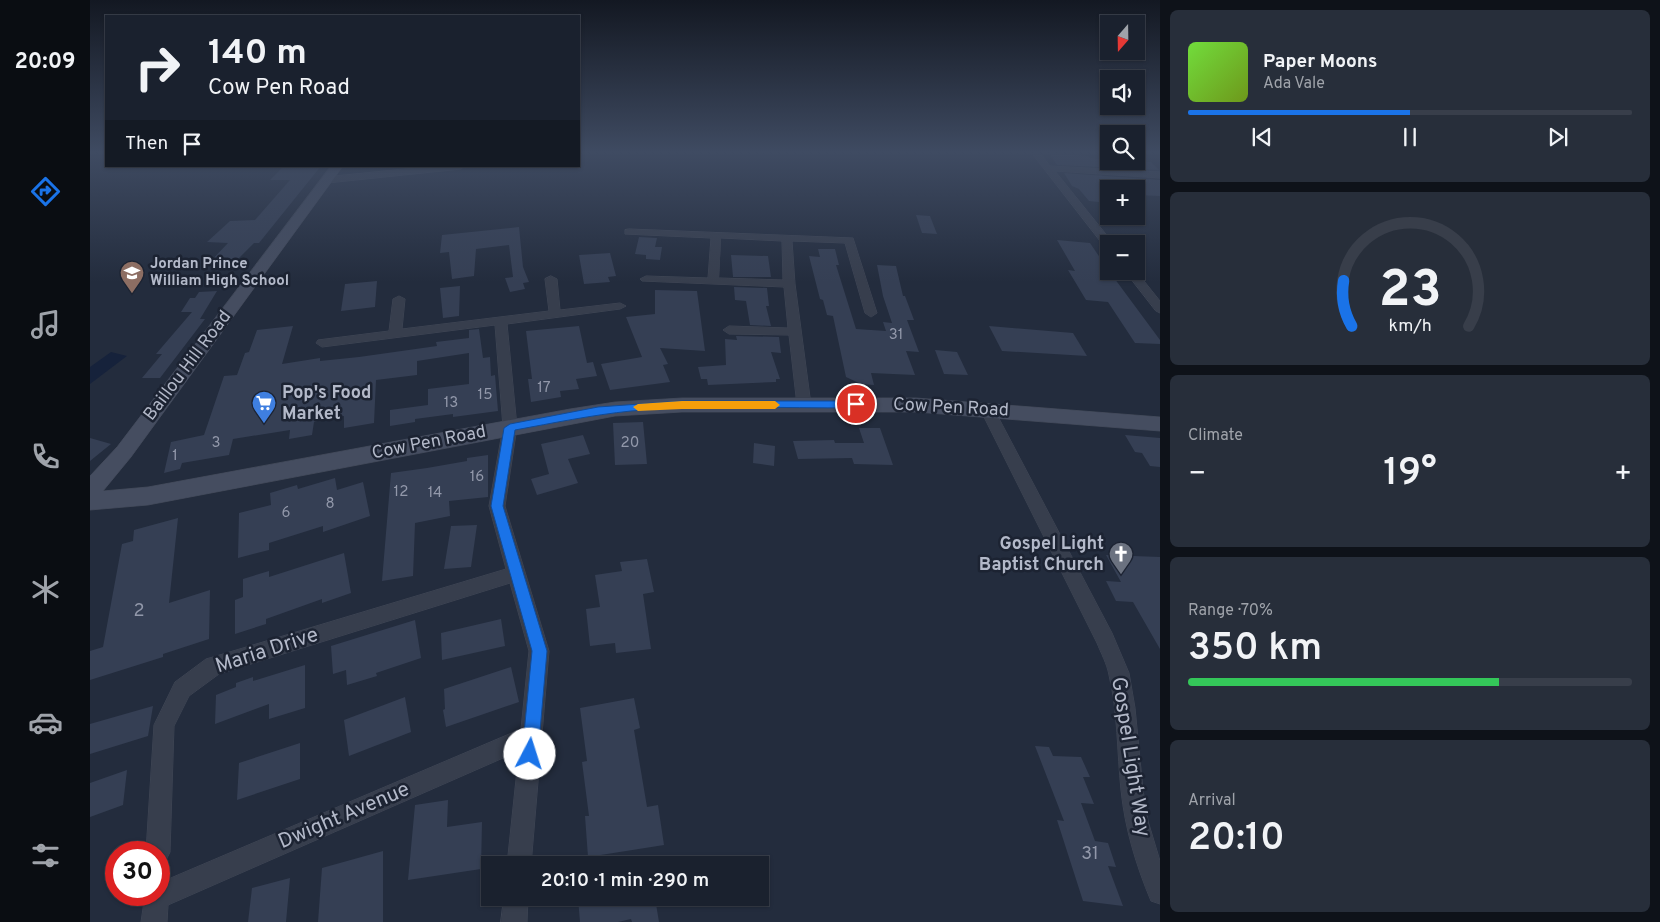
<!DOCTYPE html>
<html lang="en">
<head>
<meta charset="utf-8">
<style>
  :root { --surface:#1a212e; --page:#272e3a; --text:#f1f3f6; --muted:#9fa3aa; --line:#383e4a; --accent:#1a73e8 }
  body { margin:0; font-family:Overpass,sans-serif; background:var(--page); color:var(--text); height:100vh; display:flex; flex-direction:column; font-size:19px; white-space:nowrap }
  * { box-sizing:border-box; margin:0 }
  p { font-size:16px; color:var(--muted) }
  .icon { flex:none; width:28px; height:28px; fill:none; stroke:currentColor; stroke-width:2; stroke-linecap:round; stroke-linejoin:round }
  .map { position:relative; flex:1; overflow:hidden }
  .details { display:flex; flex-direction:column; gap:10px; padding:10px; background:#0e1219; width:500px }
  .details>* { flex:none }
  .banner { position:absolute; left:15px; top:15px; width:475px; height:152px; border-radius:0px; box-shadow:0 1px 4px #0004,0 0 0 1px var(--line); background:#1a212e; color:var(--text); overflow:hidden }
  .needle { width:32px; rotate:200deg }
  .tools { position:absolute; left:1010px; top:15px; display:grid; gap:10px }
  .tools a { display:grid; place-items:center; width:45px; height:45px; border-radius:0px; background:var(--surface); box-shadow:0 1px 4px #0004,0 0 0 1px var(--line); font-size:25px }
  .speed { position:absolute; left:15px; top:841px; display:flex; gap:10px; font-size:25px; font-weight:700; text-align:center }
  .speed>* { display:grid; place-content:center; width:65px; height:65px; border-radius:50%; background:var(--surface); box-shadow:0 1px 4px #0004,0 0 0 1px var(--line); line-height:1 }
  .speed .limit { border:8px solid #d22; background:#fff; color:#111 }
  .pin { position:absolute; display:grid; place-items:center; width:42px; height:42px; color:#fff; margin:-21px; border:2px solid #fff; border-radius:50%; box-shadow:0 1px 5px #0007 }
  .me { position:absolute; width:55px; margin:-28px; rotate:5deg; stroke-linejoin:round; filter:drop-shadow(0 0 4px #0008) }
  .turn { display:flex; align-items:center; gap:18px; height:105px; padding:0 20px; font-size:22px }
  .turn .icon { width:65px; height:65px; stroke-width:2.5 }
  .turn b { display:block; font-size:35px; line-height:42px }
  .then { display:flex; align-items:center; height:48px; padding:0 20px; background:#0003; gap:10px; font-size:19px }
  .big { font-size:38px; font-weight:600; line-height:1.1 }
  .details .tile { flex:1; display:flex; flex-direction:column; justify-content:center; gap:8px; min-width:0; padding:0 18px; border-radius:8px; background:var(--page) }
  .details .dial { align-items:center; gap:0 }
  .dial svg { height:130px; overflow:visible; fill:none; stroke:var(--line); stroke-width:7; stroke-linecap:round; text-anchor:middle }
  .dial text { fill:var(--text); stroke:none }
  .song { display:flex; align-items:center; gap:15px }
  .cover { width:60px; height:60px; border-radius:8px; background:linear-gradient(135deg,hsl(100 70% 55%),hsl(80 70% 35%)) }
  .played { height:5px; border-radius:2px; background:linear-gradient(90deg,var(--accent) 50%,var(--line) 50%) }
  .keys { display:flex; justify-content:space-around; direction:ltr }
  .heat { display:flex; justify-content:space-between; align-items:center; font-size:28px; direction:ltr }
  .charge { height:8px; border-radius:4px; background:linear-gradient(90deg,#34c759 70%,var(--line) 0) }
  .trip { position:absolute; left:391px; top:856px; width:288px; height:50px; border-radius:0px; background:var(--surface); box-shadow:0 1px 4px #0004,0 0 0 1px var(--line); font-weight:600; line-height:50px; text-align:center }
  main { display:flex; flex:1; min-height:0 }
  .tab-bar { display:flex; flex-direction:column; width:90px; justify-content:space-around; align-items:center; background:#0a0d12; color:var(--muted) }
  .tab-bar .icon { width:35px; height:35px }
  .tab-bar .current { color:var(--accent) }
  .tab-bar b { font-size:22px; color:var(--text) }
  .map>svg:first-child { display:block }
  .water { fill:#16223b }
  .building { fill:#353f54 }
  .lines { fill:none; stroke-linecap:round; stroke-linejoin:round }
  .minor-casing { stroke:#404756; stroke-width:1 }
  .secondary-casing { stroke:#404756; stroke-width:1 }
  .minor { fill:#373e4d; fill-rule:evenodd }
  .secondary { fill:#454d60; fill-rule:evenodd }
  .route { fill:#1a73e8; stroke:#114b97 }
  .slow { fill:#f59e0b }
  .labels { text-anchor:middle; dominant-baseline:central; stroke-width:5; stroke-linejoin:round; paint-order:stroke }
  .far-poi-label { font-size:15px; font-weight:bold; fill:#b3b9c9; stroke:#1c2332; text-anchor:start }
  .number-label { font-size:15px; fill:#9298aa }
  .street-label { font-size:18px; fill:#b3b9c9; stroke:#1c2332 }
  .poi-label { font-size:18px; font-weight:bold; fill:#b3b9c9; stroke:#1c2332; text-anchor:start }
  .near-number-label { font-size:18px; fill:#9298aa }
  .near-street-label { font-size:21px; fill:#b3b9c9; stroke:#1c2332 }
</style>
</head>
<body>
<main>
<nav class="tab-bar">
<b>20:09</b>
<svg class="icon current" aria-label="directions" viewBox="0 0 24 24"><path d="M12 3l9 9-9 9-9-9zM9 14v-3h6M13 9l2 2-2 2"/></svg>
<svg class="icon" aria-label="music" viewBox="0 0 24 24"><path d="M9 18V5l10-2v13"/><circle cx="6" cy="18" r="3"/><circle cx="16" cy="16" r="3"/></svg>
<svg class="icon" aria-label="phone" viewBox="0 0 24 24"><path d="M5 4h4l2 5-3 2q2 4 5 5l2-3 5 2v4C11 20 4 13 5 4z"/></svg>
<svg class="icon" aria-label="climate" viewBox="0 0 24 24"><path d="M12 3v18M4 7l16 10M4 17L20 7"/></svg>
<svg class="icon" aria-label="car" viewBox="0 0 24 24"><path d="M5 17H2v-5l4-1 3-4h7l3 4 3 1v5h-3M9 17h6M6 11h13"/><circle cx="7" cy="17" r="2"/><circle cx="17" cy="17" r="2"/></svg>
<svg class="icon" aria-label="filters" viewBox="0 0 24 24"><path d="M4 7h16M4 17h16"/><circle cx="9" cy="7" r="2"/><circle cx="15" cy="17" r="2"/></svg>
</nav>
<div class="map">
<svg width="1070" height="922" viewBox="0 0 1070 922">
  <rect width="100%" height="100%" fill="#232c3d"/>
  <!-- water -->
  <path class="water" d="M21 352 37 356 0 384V367Z"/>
  <!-- building -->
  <g class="building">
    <path d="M959 153 998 156 1000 158 1019 160V161L1061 162 1069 170 967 165Z"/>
    <path d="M194 166H231L169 243H164L142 265 118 264 138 243 117 242 140 221 165 220 200 180H180Z"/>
    <path d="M974 173 1070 180V196L1046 195V189H1019V203L999 201 989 189 982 186Z"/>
    <path d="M826 215 840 216 847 234 832 233Z"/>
    <path d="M429 227 433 267 439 282 433 283 435 289 420 292 415 278 423 277 419 245 386 249 384 276 362 279 359 252 350 253 352 235Z"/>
    <path d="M549 237 567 238 565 247H572L570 260 556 259V255L545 254Z"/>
    <path d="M967 240 1000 243 1019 271 1070 340V344L1045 343 1018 302 996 300 978 270 985 271Z"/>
    <path d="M728 249H745L749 265H746L766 329 796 331 793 322 802 323 793 296 787 265 806 266 813 296H815L824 320H817L829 352 816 351 825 375 781 373 784 385 771 384 756 377 743 316 737 315 733 300 730 299 719 256 730 257Z"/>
    <path d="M520 253 526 276 518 277 520 282 494 284 489 255Z"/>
    <path d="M641 255 678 256 681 277H643Z"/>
    <path d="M287 281 285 307 251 311 255 284Z"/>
    <path d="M370 286 369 316 353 318 350 288Z"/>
    <path d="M644 287 677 288 679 306H676L681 326 660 325 656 301 645 300Z"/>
    <path d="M565 290 607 291 615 351 570 348 578 364 573 365 580 382 520 390 511 364 552 357 536 317 565 314Z"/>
    <path d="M127 291 110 319H115L70 378H52L72 354H66L102 312H91L100 298H105L109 292Z"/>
    <path d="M203 326 192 364 230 358V361L269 357 347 346 346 342 379 338V330L389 329 393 358 400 357 401 376 405 375 408 411 363 417V414L325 419V422L300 426V410L338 405V389L379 384V353L327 361V375L286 380 284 423 254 428V416L224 422 222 435 199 439 200 430 143 439 139 455 92 463 90 469 74 473 81 442 114 435 134 376 147 375 155 353 159 352 167 330Z"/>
    <path d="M489 326 497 363 503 362 507 376 486 379 489 389 470 391 471 397 441 402 438 379H442L436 331Z"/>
    <path d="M899 326 983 333 997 356 912 351Z"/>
    <path d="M646 336 689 337 691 353 681 352 690 379H686V382L618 385 617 379H611L608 367 636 365 635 339 647 340Z"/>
    <path d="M845 350 867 352 878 375 854 374Z"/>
    <path d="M553 422 557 464 525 465 523 423Z"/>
    <path d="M769 428H790L803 465 764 464 762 458 708 459 703 441 744 440 745 443H774Z"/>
    <path d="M493 435 500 454 478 459 488 483 447 495 441 479 459 474 451 444Z"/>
    <path d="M1035 435 1070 438V467L1060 466 1052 453 1045 452Z"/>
    <path d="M0 438 21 444 0 461Z"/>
    <path d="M664 443 685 446 684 466 663 463Z"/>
    <path d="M398 455V497L359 501 360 516 325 523 323 576 292 581 301 473 337 468 377 461V458Z"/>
    <path d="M245 478 247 490 273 482 280 516 233 532V526L179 543V550L148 558 149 513 181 505 180 493 207 485 208 489Z"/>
    <path d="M88 518 79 603 120 590 119 639 73 654V657L0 680V651L13 647 32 544 43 541 44 530Z"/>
    <path d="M387 525 381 567 354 569 361 526Z"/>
    <path d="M254 553 261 593 232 603V599L176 619V624L145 634V600L153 597V579L179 571V577Z"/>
    <path d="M1016 555 1070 557V649L1043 602 1026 601 1016 581 1031 582Z"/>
    <path d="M557 559 564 592 553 594 561 649 526 653 525 643 500 646 496 609 510 607 505 575 532 571 530 562Z"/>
    <path d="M411 619 415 646 352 660 351 633Z"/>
    <path d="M325 620 331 658 286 673 287 676 257 685 256 670 243 674 241 646Z"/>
    <path d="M215 665V708L179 719V704L125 724 126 695 146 687V683L163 677V681Z"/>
    <path d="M421 667 429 702 356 727 353 710 355 709 354 689Z"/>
    <path d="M315 697 321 732 259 756 254 720Z"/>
    <path d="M544 698 550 728 544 730 557 807 568 805 574 845 498 857 495 816H499L492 762 497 761 490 708Z"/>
    <path d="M63 706 58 736 0 754V724Z"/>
    <path d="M210 743V779L147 800 149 763Z"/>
    <path d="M945 746 959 747 963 756 991 757 1000 777H993L1004 804 991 803 1005 841 1018 843 1026 867 1018 866 1033 906 993 901 967 820 974 821Z"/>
    <path d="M37 770 33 805 0 817V783Z"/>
    <path d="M358 800 357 827 392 822 391 869 318 880 325 805Z"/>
    <path d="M293 851V922H228L232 868Z"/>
    <path d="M200 878 196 922H158L162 888Z"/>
    <path d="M488 898H565L569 922H542L541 919 528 922H490Z"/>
  </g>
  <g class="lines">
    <defs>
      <g id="minor">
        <path d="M942 153H950L960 166 1070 172V178L965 171 1023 243 1019 244V248L1015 247Z"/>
        <path d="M344 166H375L371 169 237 183 233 180 237 177Z"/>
        <path d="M539 229 763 238 787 313 781 317 775 313 755 243 702 241 705 284 721 405 719 408H709L707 405 699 335 639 334 633 330 639 326 698 328 694 287 552 281 550 279 556 276 618 278 621 238 535 234V230ZM631 238 692 241 693 280 629 278Z"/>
        <path d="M1035 271H1046L1070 301V313L1066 311Z"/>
        <path d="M461 276 467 279 470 310 530 303 536 306 530 309 417 324 427 427 415 506 459 651 441 865H417L429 751 78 905 77 922H51L55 895H69V883L431 729 439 651 420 583 129 674 99 696 84 726 80 852 76 860 69 863V852H56L64 725 85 682 116 659 123 657 416 569 399 506 413 427 405 325 232 347 226 343 228 340 299 331 303 299 309 296 315 299 312 329 459 311 455 279Z"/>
        <path d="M897 404 902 406 904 409 1022 633 1039 673 1045 708 1053 790 1058 821 1070 861V904L1061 901C1046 865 1035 829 1031 790 1027 752 1028 713 1019 675 1017 664 1011 653 1007 643L890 409 892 406Z"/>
        <path d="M414 898H438L437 922H411Z"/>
      </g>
      <path id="secondary" d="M241 166H253L41 457 13 491 58 487 480 409 525 402 592 398H826L1070 417V431L826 412H592L525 416 58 505 0 510V476L27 447Z"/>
    </defs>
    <!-- minor casing -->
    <use href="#minor" class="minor-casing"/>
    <!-- secondary casing -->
    <use href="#secondary" class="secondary-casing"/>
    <!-- minor -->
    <use href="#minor" class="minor"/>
    <!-- secondary -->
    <use href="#secondary" class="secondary"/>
  </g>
  <!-- sky -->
  <linearGradient id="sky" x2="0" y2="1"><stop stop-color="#131822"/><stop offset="0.54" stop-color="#3f4b62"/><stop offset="1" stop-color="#3f4b62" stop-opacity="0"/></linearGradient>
  <rect width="1070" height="282" fill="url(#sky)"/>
  <!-- route -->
  <path class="route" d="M592 401H766L771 404 766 408C691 408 616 405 541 411 502 415 463 423 425 430L413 506 457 651 448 754 445 760 440 762 434 760 432 754 442 651 401 506 414 428 420 424 508 407Z"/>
  <!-- slow -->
  <path class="slow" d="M592 401H685L690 405 685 409H592L548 411 543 407 548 404Z"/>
  <!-- icons -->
  <defs>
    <symbol id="school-pin" viewBox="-11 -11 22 30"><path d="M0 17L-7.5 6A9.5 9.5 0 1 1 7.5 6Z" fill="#8d6e63" stroke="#1c2332"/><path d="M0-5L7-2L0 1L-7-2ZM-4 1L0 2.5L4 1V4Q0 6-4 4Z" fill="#fff"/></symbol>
    <symbol id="supermarket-pin" viewBox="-11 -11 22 30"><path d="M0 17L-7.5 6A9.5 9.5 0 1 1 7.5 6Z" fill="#3f7fe0" stroke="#1c2332"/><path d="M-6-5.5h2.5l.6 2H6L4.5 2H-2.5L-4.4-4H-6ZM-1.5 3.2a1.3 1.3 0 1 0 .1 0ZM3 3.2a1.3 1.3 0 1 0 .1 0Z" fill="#fff"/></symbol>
    <symbol id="church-pin" viewBox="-11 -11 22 30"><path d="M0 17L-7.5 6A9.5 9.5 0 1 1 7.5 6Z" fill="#6b7280" stroke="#1c2332"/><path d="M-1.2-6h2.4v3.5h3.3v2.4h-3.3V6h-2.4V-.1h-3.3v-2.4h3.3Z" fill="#fff"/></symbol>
  </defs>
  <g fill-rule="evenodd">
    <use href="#school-pin" x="28" y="259" width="28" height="38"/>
    <use href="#supermarket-pin" x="160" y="389" width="28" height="38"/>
    <use href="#church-pin" x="1017" y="540" width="28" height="38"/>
  </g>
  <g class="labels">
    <!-- far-poi labels -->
    <g class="far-poi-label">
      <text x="60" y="264">Jordan Prince<tspan x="60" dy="17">William High School</tspan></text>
    </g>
    <!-- number labels -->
    <g class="number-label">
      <text x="806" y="335">31</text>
      <text x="454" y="388">17</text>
      <text x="395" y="395">15</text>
      <text x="361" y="403">13</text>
      <text x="126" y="443">3</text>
      <text x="540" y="443">20</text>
      <text x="85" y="456">1</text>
      <text x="387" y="477">16</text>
      <text x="311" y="492">12</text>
      <text x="345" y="493">14</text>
      <text x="240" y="504">8</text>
      <text x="196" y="513">6</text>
    </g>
    <!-- street labels -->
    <g class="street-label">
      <text transform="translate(98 366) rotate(-53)">Baillou Hill Road</text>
      <text transform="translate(861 408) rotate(3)">Cow Pen Road</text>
      <text transform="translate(339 443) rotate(-11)">Cow Pen Road</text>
    </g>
    <!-- poi labels -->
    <g class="poi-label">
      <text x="192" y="393">Pop's Food<tspan x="192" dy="21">Market</tspan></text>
      <text x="1014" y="544" text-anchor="end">Gospel Light<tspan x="1014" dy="21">Baptist Church</tspan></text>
    </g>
    <!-- near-number labels -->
    <g class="near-number-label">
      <text x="49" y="611">2</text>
      <text x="1000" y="854">31</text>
    </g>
    <!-- near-street labels -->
    <g class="near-street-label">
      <text transform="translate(177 651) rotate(-18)">Maria Drive</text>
      <text transform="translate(1040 757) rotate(81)">Gospel Light Way</text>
      <text transform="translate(254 816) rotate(-23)">Dwight Avenue</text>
    </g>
  </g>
</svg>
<div class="tools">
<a><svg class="needle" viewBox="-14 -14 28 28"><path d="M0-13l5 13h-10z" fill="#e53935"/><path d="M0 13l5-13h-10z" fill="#9fa3aa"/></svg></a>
<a><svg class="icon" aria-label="sound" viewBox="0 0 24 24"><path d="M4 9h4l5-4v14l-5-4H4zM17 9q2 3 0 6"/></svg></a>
<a><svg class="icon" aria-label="search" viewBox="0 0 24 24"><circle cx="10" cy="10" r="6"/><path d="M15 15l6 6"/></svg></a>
<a>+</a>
<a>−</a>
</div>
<div class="speed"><div class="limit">30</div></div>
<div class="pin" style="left:766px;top:404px;background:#d93025"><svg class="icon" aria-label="arrive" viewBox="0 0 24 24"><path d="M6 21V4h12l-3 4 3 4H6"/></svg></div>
<svg class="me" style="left:440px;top:754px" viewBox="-20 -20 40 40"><circle r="19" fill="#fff"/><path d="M0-13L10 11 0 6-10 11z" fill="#1a73e8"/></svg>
<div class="trip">20:10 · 1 min · 290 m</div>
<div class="banner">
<div class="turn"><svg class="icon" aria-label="right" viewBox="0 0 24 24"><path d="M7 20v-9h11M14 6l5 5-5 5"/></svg><div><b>140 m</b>Cow Pen Road</div></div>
<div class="then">Then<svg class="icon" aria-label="arrive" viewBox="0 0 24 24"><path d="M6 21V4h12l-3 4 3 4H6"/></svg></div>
</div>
</div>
<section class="details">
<div class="tile">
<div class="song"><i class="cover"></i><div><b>Paper Moons</b><p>Ada Vale</p></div></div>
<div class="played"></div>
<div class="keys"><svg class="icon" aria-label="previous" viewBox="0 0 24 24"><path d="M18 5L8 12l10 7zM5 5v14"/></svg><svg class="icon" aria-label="pause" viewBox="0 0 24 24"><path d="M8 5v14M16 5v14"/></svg><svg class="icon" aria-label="next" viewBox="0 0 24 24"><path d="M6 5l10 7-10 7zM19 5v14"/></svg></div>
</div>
<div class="tile dial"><svg viewBox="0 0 100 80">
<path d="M14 69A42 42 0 1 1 86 69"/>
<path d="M14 69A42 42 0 0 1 9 41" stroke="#1a73e8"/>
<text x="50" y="56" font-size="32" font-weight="700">23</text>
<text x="50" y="72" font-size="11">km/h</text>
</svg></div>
<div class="tile"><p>Climate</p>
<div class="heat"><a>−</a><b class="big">19°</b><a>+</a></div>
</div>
<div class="tile"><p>Range · 70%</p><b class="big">350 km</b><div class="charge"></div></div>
<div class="tile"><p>Arrival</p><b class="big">20:10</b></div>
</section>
</main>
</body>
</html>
